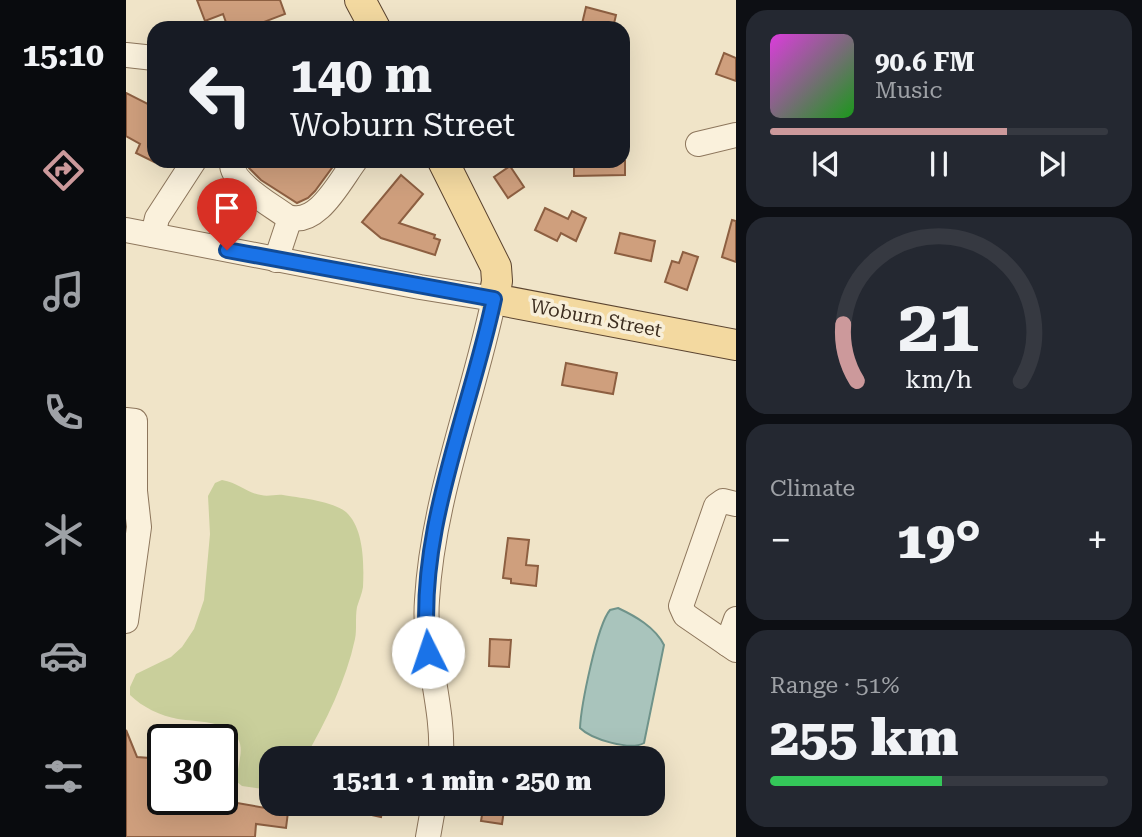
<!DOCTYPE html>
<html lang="en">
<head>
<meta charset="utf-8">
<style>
  :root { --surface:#171b24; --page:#242831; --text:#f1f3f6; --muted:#9ea1a6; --line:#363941; --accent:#cc999b }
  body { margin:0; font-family:"Roboto Serif",serif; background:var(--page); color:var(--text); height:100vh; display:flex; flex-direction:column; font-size:26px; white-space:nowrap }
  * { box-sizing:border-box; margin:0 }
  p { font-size:23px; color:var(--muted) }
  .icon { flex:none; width:38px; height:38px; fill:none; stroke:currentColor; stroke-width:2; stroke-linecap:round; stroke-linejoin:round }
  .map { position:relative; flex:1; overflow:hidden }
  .drawer { display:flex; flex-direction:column; gap:10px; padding:10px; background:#0d0f14; width:406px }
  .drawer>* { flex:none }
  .top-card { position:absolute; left:21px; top:21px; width:483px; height:147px; border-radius:21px; box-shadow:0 7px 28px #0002; background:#171b24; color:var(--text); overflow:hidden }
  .speed { position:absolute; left:21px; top:724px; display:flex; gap:14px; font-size:35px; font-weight:700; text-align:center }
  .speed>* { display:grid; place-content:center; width:91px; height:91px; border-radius:50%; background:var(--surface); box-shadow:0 7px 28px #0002; line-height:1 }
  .speed .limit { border:4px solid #111; border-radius:10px; background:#fff; color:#111 }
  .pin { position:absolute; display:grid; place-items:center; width:60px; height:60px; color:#fff; margin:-72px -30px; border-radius:50% 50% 50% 0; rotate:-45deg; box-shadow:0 0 7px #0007 }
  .pin .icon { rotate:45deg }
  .me { position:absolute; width:77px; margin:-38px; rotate:356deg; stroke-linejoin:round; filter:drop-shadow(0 0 5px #0008) }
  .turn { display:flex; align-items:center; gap:24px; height:147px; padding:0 28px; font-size:32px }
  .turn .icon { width:91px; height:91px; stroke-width:2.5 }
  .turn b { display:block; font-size:49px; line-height:60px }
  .big { font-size:52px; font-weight:800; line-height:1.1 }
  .drawer .tile { flex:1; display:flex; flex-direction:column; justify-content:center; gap:10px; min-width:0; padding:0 24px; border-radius:21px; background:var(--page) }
  .drawer .dial { align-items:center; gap:0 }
  .dial svg { height:182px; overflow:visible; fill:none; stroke:var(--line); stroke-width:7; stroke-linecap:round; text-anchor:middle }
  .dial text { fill:var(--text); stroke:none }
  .song { display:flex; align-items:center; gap:21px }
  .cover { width:84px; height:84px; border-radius:10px; background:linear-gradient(135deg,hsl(300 70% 55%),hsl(120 70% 35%)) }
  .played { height:7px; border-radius:4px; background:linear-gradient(90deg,var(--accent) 70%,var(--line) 70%) }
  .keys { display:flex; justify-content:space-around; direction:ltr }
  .heat { display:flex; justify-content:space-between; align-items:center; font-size:38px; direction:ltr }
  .charge { height:10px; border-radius:5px; background:linear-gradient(90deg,#34c759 51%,var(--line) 0) }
  .trip { position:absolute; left:133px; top:746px; width:406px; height:70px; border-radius:21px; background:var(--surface); box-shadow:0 7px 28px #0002; font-weight:800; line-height:70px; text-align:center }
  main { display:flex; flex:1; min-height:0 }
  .menu { display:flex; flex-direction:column; width:126px; justify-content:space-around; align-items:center; background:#090b0e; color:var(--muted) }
  .menu .icon { width:49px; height:49px }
  .menu .selected { color:var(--accent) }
  .menu b { font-size:32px; color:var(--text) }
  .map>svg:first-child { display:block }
  .green { fill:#c9cf9b }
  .water { fill:#a9c4bc; stroke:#6f938a; stroke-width:2 }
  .building { fill:#cf9f7d; stroke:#8d5f41; stroke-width:2 }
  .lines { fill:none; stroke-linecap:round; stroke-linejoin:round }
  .minor-casing { stroke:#8d765c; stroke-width:26 }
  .major-casing { stroke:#5b4430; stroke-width:32 }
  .minor { stroke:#faf1dc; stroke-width:24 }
  .major { stroke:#f3d9a0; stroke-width:30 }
  .route-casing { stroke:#114b97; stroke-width:18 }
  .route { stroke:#1a73e8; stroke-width:12 }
  .labels { text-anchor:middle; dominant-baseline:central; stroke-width:7; stroke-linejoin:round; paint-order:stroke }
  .street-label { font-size:19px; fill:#3d2e20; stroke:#f7eed8 }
</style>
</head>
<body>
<main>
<nav class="menu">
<b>15:10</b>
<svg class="icon selected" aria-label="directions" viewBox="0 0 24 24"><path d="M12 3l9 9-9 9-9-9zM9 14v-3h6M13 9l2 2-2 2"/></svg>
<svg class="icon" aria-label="music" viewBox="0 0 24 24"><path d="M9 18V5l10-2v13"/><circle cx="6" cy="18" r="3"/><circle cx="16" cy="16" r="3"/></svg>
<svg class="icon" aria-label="phone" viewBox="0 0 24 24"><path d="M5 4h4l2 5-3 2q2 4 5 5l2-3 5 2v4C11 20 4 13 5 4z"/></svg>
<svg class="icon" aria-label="climate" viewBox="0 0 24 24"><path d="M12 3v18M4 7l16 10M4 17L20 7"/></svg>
<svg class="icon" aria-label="car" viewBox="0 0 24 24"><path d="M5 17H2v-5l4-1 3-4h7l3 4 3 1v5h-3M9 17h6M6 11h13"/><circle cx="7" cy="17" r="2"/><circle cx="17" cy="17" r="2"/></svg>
<svg class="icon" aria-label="filters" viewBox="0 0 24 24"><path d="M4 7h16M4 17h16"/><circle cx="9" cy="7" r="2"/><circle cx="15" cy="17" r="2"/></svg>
</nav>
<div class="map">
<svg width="610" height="837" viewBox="0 0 610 837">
  <rect width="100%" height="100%" fill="#f0e4c8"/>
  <!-- green -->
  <path class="green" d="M96 480C113 483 121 493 135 495 142 497 150 494 157 495 173 498 210 501 222 514 238 531 238 565 237 587 236 594 233 600 231 607 229 618 231 629 229 639 220 681 200 721 179 758H145V790L116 786 111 782C110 769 119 750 112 739 100 720 71 722 52 719 35 716 16 707 4 695V687L10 674 45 657 56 647 68 629 78 600 84 534 82 496 89 483Z"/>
  <!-- water -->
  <path class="water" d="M492 608C509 616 529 627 538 645L518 743C504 751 465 739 454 728 455 706 471 625 484 610Z"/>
  <!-- building -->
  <g class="building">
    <path d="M71 0H154L159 14 122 28H102L97 14 79 21Z"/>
    <path d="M460 7 490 15 487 28H455Z"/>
    <path d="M598 53 610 58V81L590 74Z"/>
    <path d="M0 93 28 107V162L10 153 14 144 0 136Z"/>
    <path d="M121 161H211L189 191 182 198 171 203 135 180 123 168Z"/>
    <path d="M476 161H499V175L448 176V164L476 163Z"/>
    <path d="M384 166 398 187 382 198 368 177Z"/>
    <path d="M275 175 297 194 273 223 309 235 308 238 314 240 309 255 255 238 236 222Z"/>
    <path d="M419 208 442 219 446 211 460 218 450 241 435 233 431 241 409 230Z"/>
    <path d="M606 220 610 221V262L596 257Z"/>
    <path d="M494 233 529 241 525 261 489 253Z"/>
    <path d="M557 252 572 257 561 290 539 282 546 261 553 263Z"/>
    <path d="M440 363 491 373 487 394 436 385Z"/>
    <path d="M382 538 403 540 400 565 412 566 410 586 385 583V579L377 578Z"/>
    <path d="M364 639 385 640 383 667 363 666Z"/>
    <path d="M0 730 11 757 37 759V800H94L162 812 160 828 130 824 129 837H0Z"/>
    <path d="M218 803H258L255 817 218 809Z"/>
    <path d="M358 803H379L376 824 355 821Z"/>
  </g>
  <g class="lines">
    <defs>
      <g id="minor">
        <path d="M0 55 28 58"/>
        <path d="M572 144 610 135"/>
        <path d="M106 161C103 182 144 204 160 216 190 230 214 181 229 161"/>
        <path d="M0 230 294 287 368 299C347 399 307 497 301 600 297 654 318 704 315 758"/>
        <path d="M27 235 31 218 68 161"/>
        <path d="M150 260 164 218"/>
        <path d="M0 420 9 421V491L13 527 0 621"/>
        <path d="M610 504 597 501 590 506 555 606 559 615 610 650"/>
        <path d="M601 644 610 619"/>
        <path d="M302 837 308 803"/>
      </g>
      <g id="major">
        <path d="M234 0 249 28"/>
        <path d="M317 161 370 267 371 281 368 299 610 345"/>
      </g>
    </defs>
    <!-- minor casing -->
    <use href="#minor" class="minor-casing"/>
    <!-- major casing -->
    <use href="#major" class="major-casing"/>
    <!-- minor -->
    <use href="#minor" class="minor"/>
    <!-- major -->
    <use href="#major" class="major"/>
  </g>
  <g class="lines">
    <defs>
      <path id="route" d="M101 250 368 299C344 413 289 534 302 652"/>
    </defs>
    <!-- route casing -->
    <use href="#route" class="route-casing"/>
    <!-- route -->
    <use href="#route" class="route"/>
  </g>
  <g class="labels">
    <!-- street labels -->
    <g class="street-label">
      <text transform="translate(470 318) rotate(11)">Woburn Street</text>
    </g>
  </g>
</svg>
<div class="speed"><div class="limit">30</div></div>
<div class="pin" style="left:101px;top:250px;background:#d93025"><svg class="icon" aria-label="arrive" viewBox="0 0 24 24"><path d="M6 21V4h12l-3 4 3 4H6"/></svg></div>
<svg class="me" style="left:302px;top:652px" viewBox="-20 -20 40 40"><circle r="19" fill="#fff"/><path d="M0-13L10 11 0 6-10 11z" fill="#1a73e8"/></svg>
<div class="trip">15:11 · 1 min · 250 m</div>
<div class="top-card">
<div class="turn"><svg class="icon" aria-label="left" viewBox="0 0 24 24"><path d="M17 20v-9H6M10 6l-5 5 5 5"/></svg><div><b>140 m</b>Woburn Street</div></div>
</div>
</div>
<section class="drawer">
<div class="tile">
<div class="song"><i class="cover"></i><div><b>90.6 FM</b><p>Music</p></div></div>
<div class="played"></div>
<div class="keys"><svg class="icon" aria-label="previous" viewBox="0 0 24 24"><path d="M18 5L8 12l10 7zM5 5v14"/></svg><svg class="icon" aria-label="pause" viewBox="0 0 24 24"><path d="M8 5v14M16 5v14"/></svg><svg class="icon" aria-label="next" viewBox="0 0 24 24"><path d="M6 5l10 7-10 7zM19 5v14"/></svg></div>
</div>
<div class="tile dial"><svg viewBox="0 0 100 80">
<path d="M14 69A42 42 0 1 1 86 69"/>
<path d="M14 69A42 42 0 0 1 8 44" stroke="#cc999b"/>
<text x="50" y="56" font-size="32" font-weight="700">21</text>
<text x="50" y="72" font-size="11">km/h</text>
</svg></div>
<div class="tile"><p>Climate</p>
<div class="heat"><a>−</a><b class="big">19°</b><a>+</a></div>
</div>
<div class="tile"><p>Range · 51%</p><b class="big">255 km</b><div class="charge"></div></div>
</section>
</main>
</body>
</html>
